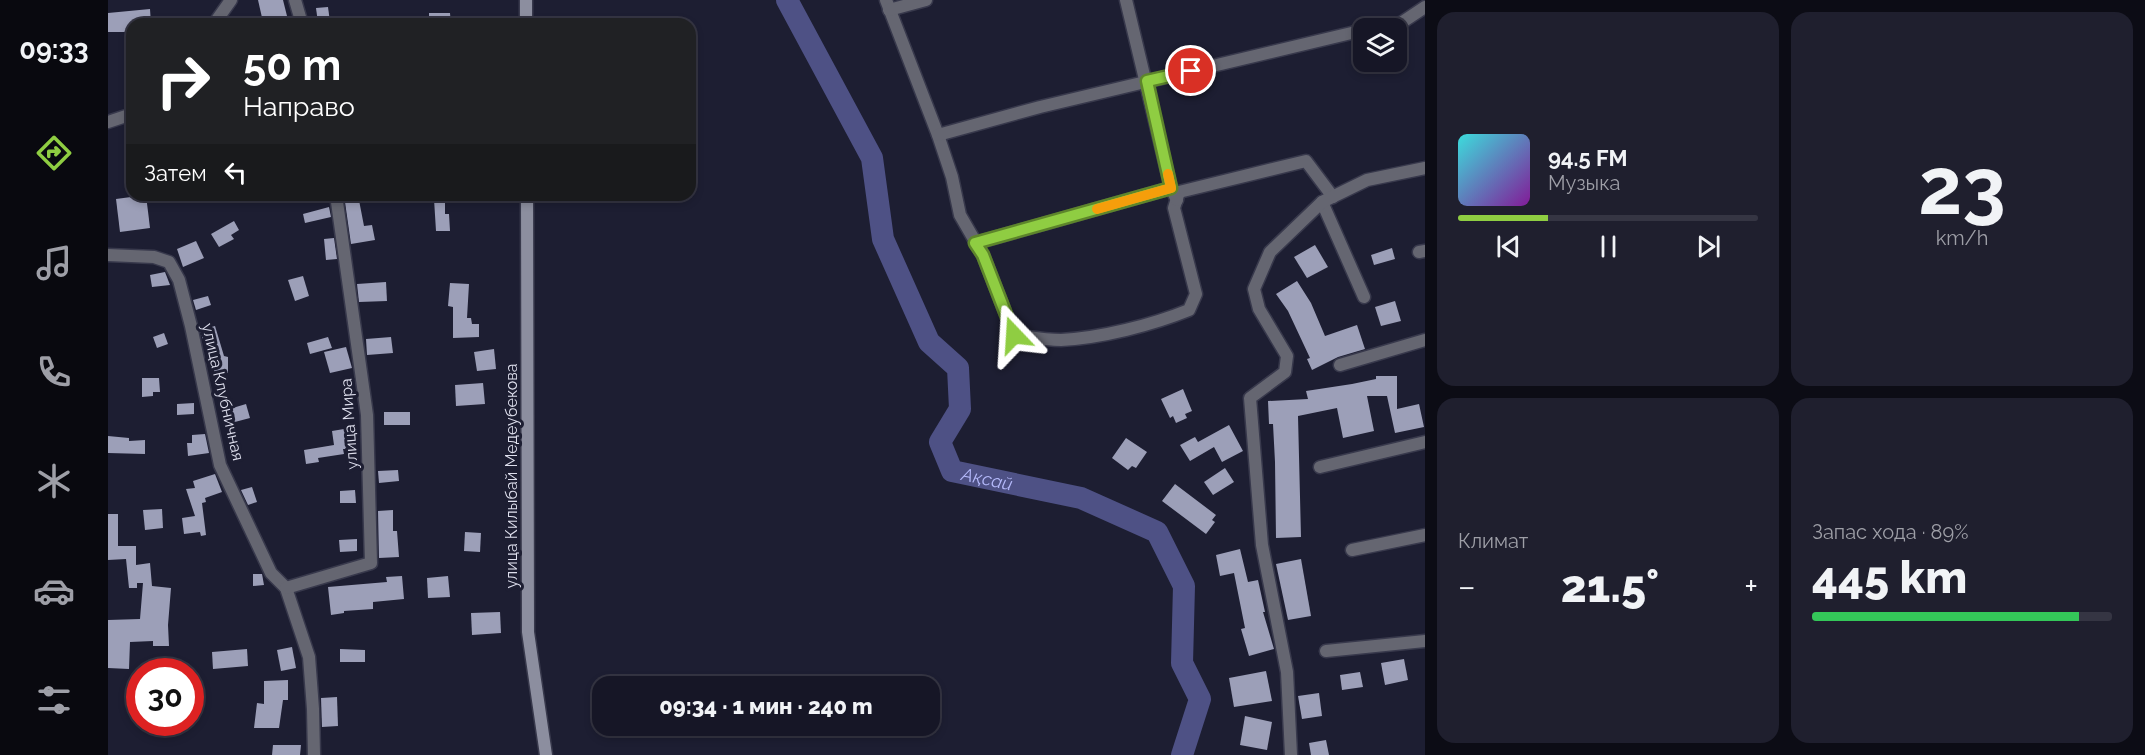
<!DOCTYPE html>
<html lang="ru">
<head>
<meta charset="utf-8">
<style>
  :root { --surface:#161626; --page:#1f1f2e; --text:#f1f3f6; --muted:#9e9fa7; --line:#353543; --accent:#8fcd42 }
  body { margin:0; font-family:Raleway,sans-serif; background:var(--page); color:var(--text); height:100vh; display:flex; flex-direction:column; font-size:22px; white-space:nowrap }
  * { box-sizing:border-box; margin:0 }
  p { font-size:20px; color:var(--muted) }
  .icon { flex:none; width:33px; height:33px; fill:none; stroke:currentColor; stroke-width:2; stroke-linecap:round; stroke-linejoin:round }
  .map { position:relative; flex:1; overflow:hidden }
  .side { display:flex; flex-direction:column; gap:12px; padding:12px; background:#0c0c15; width:720px }
  .side>* { flex:none }
  .banner { position:absolute; left:18px; top:18px; width:570px; height:183px; border-radius:18px; box-shadow:0 3px 9px #0003,0 0 0 2px var(--line); background:#202124; color:#fff; overflow:hidden }
  .buttons { position:absolute; left:1245px; top:18px; display:grid; gap:12px }
  .buttons a { display:grid; place-items:center; width:54px; height:54px; border-radius:12px; background:var(--surface); box-shadow:0 3px 9px #0003,0 0 0 2px var(--line); font-size:30px }
  .speed { position:absolute; left:18px; top:658px; display:flex; gap:12px; font-size:30px; font-weight:700; text-align:center }
  .speed>* { display:grid; place-content:center; width:78px; height:78px; border-radius:50%; background:var(--surface); box-shadow:0 3px 9px #0003,0 0 0 2px var(--line); line-height:1 }
  .speed .limit { border:9px solid #d22; background:#fff; color:#111 }
  .pin { position:absolute; display:grid; place-items:center; width:51px; height:51px; color:#fff; margin:-26px; border:3px solid #fff; border-radius:50%; box-shadow:0 2px 6px #0007 }
  .me { position:absolute; width:66px; margin:-33px; rotate:340deg; stroke-linejoin:round; filter:drop-shadow(0 0 4px #0008) }
  .turn { display:flex; align-items:center; gap:21px; height:126px; padding:0 18px; font-size:27px }
  .turn .icon { width:78px; height:78px; stroke-width:2.5 }
  .turn b { display:block; font-size:42px; line-height:51px }
  .then { display:flex; align-items:center; height:57px; padding:0 18px; background:#0003; gap:12px; font-size:22px }
  .big { font-size:45px; font-weight:800; line-height:1.1 }
  .side .tile { flex:1; display:flex; flex-direction:column; justify-content:center; gap:9px; min-width:0; padding:0 21px; border-radius:18px; background:var(--page) }
  .side .dial { align-items:center; gap:0 }
  .dial b { font-size:78px; line-height:1 }
  .song { display:flex; align-items:center; gap:18px }
  .cover { width:72px; height:72px; border-radius:9px; background:linear-gradient(135deg,hsl(180 70% 55%),hsl(290 70% 35%)) }
  .played { height:6px; border-radius:3px; background:linear-gradient(90deg,var(--accent) 30%,var(--line) 30%) }
  .keys { display:flex; justify-content:space-around; direction:ltr }
  .heat { display:flex; justify-content:space-between; align-items:center; font-size:33px; direction:ltr }
  .charge { height:9px; border-radius:4px; background:linear-gradient(90deg,#34c759 89%,var(--line) 0) }
  .side .tiles { flex:1; display:grid; gap:12px; grid-template-columns:repeat(2,1fr) }
  .trip { position:absolute; left:484px; top:676px; width:348px; height:60px; border-radius:18px; background:var(--surface); box-shadow:0 3px 9px #0003,0 0 0 2px var(--line); font-weight:800; line-height:60px; text-align:center }
  main { display:flex; flex:1; min-height:0 }
  .tabs { display:flex; flex-direction:column; width:108px; justify-content:space-around; align-items:center; background:#09090f; color:var(--muted) }
  .tabs .icon { width:42px; height:42px }
  .tabs .selected { color:var(--accent) }
  .tabs b { font-size:27px; color:var(--text) }
  .map>svg:first-child { display:block }
  .lines { fill:none; stroke-linecap:round; stroke-linejoin:round }
  .river { stroke:#4e5185; stroke-width:22 }
  .building { fill:#9c9fb8 }
  .minor-casing { stroke:#38394c; stroke-width:15 }
  .secondary-casing { stroke:#38394c; stroke-width:15 }
  .minor { stroke:#656671; stroke-width:12 }
  .secondary { stroke:#8c8e9f; stroke-width:12 }
  .route-casing { stroke:#5d852b; stroke-width:15 }
  .route { stroke:#8fcd42; stroke-width:10 }
  .slow { stroke:#f59e0b; stroke-width:10 }
  .labels { text-anchor:middle; dominant-baseline:central; stroke-width:6; stroke-linejoin:round; paint-order:stroke }
  .street-label { font-size:16px; fill:#dedfed; stroke:#1d1e32 }
  .water-label { font-size:18px; font-style:italic; fill:#b4b9fa; stroke:#1d1e32 }
</style>
</head>
<body>
<main>
<nav class="tabs">
<b>09:33</b>
<svg class="icon selected" aria-label="directions" viewBox="0 0 24 24"><path d="M12 3l9 9-9 9-9-9zM9 14v-3h6M13 9l2 2-2 2"/></svg>
<svg class="icon" aria-label="music" viewBox="0 0 24 24"><path d="M9 18V5l10-2v13"/><circle cx="6" cy="18" r="3"/><circle cx="16" cy="16" r="3"/></svg>
<svg class="icon" aria-label="phone" viewBox="0 0 24 24"><path d="M5 4h4l2 5-3 2q2 4 5 5l2-3 5 2v4C11 20 4 13 5 4z"/></svg>
<svg class="icon" aria-label="climate" viewBox="0 0 24 24"><path d="M12 3v18M4 7l16 10M4 17L20 7"/></svg>
<svg class="icon" aria-label="car" viewBox="0 0 24 24"><path d="M5 17H2v-5l4-1 3-4h7l3 4 3 1v5h-3M9 17h6M6 11h13"/><circle cx="7" cy="17" r="2"/><circle cx="17" cy="17" r="2"/></svg>
<svg class="icon" aria-label="filters" viewBox="0 0 24 24"><path d="M4 7h16M4 17h16"/><circle cx="9" cy="7" r="2"/><circle cx="15" cy="17" r="2"/></svg>
</nav>
<div class="map">
<svg width="1317" height="755" viewBox="0 0 1317 755">
  <rect width="100%" height="100%" fill="#1d1e32"/>
  <g class="lines">
    <!-- river -->
    <path class="river" id="s1" d="M679 0 764 158 775 239 821 342 850 368 852 409 832 442 844 471 973 498 1049 532 1076 586 1074 663 1092 699 1074 755"/>
  </g>
  <!-- building -->
  <g class="building">
    <path d="M150 0H175L179 16 155 22Z"/>
    <path d="M220 7 222 22 210 23 208 8Z"/>
    <path d="M42 9 43 24H24V32H0V13Z"/>
    <path d="M321 13H342L343 24H321Z"/>
    <path d="M38 195 42 228 12 232 8 199Z"/>
    <path d="M236 195H250L256 226 264 225 267 240 243 244Z"/>
    <path d="M337 198V214H341L342 231H328L326 199Z"/>
    <path d="M221 207 223 217 197 223 195 214Z"/>
    <path d="M126 221 131 230 123 235 126 239 111 247 103 234Z"/>
    <path d="M226 238 229 259 218 260 216 239Z"/>
    <path d="M88 241 96 258 75 267 69 249Z"/>
    <path d="M1207 245 1220 267 1199 278 1186 257Z"/>
    <path d="M1284 248 1287 259 1266 265 1263 255Z"/>
    <path d="M57 272 62 285 44 287 42 275Z"/>
    <path d="M195 276 201 296 187 301 180 280Z"/>
    <path d="M1189 281 1203 303 1217 336 1249 325 1257 349 1230 357 1204 370 1199 359 1202 358 1180 311 1168 294Z"/>
    <path d="M278 282 279 301 251 302 249 284Z"/>
    <path d="M342 283 361 284 359 318H363L364 324H371V337L345 338V307L340 306Z"/>
    <path d="M100 296 103 305 88 310 85 300Z"/>
    <path d="M1287 301 1293 321 1273 326 1267 307Z"/>
    <path d="M107 326 116 356 120 357V373L106 372 107 343 97 346 93 333 92 330Z"/>
    <path d="M56 333 60 344 49 348 45 337Z"/>
    <path d="M220 337 224 348 202 354 199 343Z"/>
    <path d="M283 337 285 353 259 355 258 339Z"/>
    <path d="M238 347 244 368 222 373 216 352Z"/>
    <path d="M386 349 388 369 369 371 366 352Z"/>
    <path d="M1268 376H1289V409L1311 404 1316 427 1287 433 1279 396H1259L1266 431 1235 438 1229 408 1190 416 1193 537 1168 538 1167 462 1165 424H1161L1160 401 1200 399 1198 391 1244 384 1268 379Z"/>
    <path d="M34 378H51L52 392H45V396L34 397Z"/>
    <path d="M375 383 377 404 348 406 347 385Z"/>
    <path d="M1075 389 1084 411 1077 414 1079 418 1068 423 1065 416 1062 418 1053 399Z"/>
    <path d="M86 403V414L69 415V404Z"/>
    <path d="M138 404 142 418 123 423 118 410Z"/>
    <rect x="276" y="412" width="26" height="13"/>
    <path d="M1121 425 1135 451 1114 462 1106 447 1082 461 1072 445 1087 437 1090 442Z"/>
    <path d="M242 428 245 445 238 446 239 449H235L236 454 210 458 211 462 198 464 196 450 226 445 224 431Z"/>
    <path d="M97 434 101 453 80 456 79 443H84V435Z"/>
    <path d="M0 436 21 438V441L37 440V454L0 453Z"/>
    <path d="M1018 438 1039 452 1028 468 1024 466 1020 470 1004 458Z"/>
    <path d="M1117 468 1126 482 1105 495 1096 482Z"/>
    <path d="M290 470 291 481 271 483 270 471Z"/>
    <path d="M107 474 114 492 97 498 98 502 94 503 98 535 93 536 92 532 76 534 74 518 87 516 78 489 87 488 85 481Z"/>
    <path d="M1067 484 1108 515 1104 520 1107 522 1098 534 1054 501Z"/>
    <path d="M144 487 149 502 140 505 133 490Z"/>
    <path d="M247 490 248 503H232V491Z"/>
    <path d="M54 509 55 528 37 530 35 510Z"/>
    <path d="M285 510V531H289L291 557 271 558 270 511Z"/>
    <path d="M0 514H10V546H28V565L42 563 44 586 63 588 60 625 61 646H45V641L22 642 21 669 0 668V620L32 619 35 583H29V588H21L18 559 0 560Z"/>
    <path d="M357 532 373 533 372 552 356 551Z"/>
    <path d="M249 539V551L232 552 231 540Z"/>
    <path d="M1132 549 1140 582 1150 580 1157 612H1155L1166 649 1141 656 1133 629 1137 628 1126 573 1112 576 1108 555Z"/>
    <path d="M1193 559 1203 616 1180 620 1168 564Z"/>
    <path d="M145 574H154L156 585 145 586Z"/>
    <path d="M294 576 296 599 265 602V609L236 611V613L223 615 220 587 279 582 278 577Z"/>
    <path d="M340 576 342 597 320 598 319 578Z"/>
    <path d="M392 612 393 633 364 635 363 613Z"/>
    <path d="M184 647 188 668 173 671 169 650Z"/>
    <path d="M139 649 140 666 105 669 104 652Z"/>
    <path d="M232 649 257 650V662H232Z"/>
    <path d="M1296 659 1300 680 1277 685 1273 663Z"/>
    <path d="M1158 671 1164 701 1126 707 1121 678Z"/>
    <path d="M1252 672 1255 687 1234 690 1232 675Z"/>
    <path d="M180 680V700H175L171 728H146L149 703 156 704V681Z"/>
    <path d="M1211 693 1214 716 1194 719 1190 696Z"/>
    <path d="M229 697 230 726 214 727 213 698Z"/>
    <path d="M1137 716 1164 722 1159 750 1132 745Z"/>
    <path d="M1218 740 1221 755H1203L1201 743Z"/>
    <path d="M165 745H193L192 755H164Z"/>
  </g>
  <g class="lines">
    <defs>
      <g id="minor">
        <path d="M187 0 194 24"/>
        <path d="M778 0 830 135 844 177 852 215 875 255 906 335C921 337 938 340 953 340 993 338 1044 325 1081 310L1088 294 1066 208 1071 192 1198 161 1225 197"/>
        <path d="M1018 0 1063 188 1069 200"/>
        <path d="M781 10 818 0"/>
        <path d="M106 24 123 0"/>
        <path d="M1265 28 1293 23 1317 7"/>
        <path d="M0 122 24 114"/>
        <path d="M830 135 932 107 1256 30"/>
        <path d="M1214 202 1256 297"/>
        <path d="M868 243 1063 188"/>
        <path d="M1311 252 1317 251"/>
        <path d="M0 255 46 257 61 262 71 280 83 326 112 465 163 573 178 588 201 657 205 709 206 755"/>
        <path d="M1232 365 1317 340"/>
        <path d="M1212 467 1317 442"/>
        <path d="M1244 550 1317 535"/>
        <path d="M178 588 263 563 259 415 228 195"/>
        <path d="M1218 651 1317 641"/>
        <path d="M1183 755 1179 672 1154 545 1142 398 1177 372 1179 356 1151 309 1146 289 1162 252 1214 202 1259 180 1317 168"/>
      </g>
      <g id="secondary">
        <path d="M418 0V24"/>
        <path d="M419 195 420 632 438 755"/>
      </g>
    </defs>
    <!-- minor casing -->
    <use href="#minor" class="minor-casing"/>
    <!-- secondary casing -->
    <use href="#secondary" class="secondary-casing"/>
    <!-- minor -->
    <use href="#minor" class="minor"/>
    <!-- secondary -->
    <use href="#secondary" class="secondary"/>
  </g>
  <g class="lines">
    <defs>
      <path id="route" d="M906 335 875 255 867 243 1063 188 1039 81 1083 71"/>
    </defs>
    <!-- route casing -->
    <use href="#route" class="route-casing"/>
    <!-- route -->
    <use href="#route" class="route"/>
    <!-- slow -->
    <path class="slow" d="M989 209 1063 188 1060 174"/>
  </g>
  <g class="labels">
    <!-- street labels -->
    <g class="street-label">
      <text transform="translate(115 392) rotate(77)">улица Клубничная</text>
      <text transform="translate(241 424) rotate(-94)">улица Мира</text>
      <text transform="translate(403 476) rotate(-90)">улица Килыбай Медеубекова</text>
    </g>
    <!-- water labels -->
    <g class="water-label">
      <text stroke="none"><textPath href="#s1" startOffset="560">Ақсай</textPath></text>
    </g>
  </g>
</svg>
<div class="buttons">
<a><svg class="icon" aria-label="layers" viewBox="0 0 24 24"><path d="M12 4l9 5-9 5-9-5zM3 14l9 5 9-5"/></svg></a>
</div>
<div class="speed"><div class="limit">30</div></div>
<div class="pin" style="left:1083px;top:71px;background:#d93025"><svg class="icon" aria-label="arrive" viewBox="0 0 24 24"><path d="M6 21V4h12l-3 4 3 4H6"/></svg></div>
<svg class="me" style="left:906px;top:335px" viewBox="-20 -20 40 40"><path d="M0-17L14 15 0 8-14 15z" fill="#8fcd42" stroke="#fff" stroke-width="4"/></svg>
<div class="trip">09:34 · 1 мин · 240 m</div>
<div class="banner">
<div class="turn"><svg class="icon" aria-label="right" viewBox="0 0 24 24"><path d="M7 20v-9h11M14 6l5 5-5 5"/></svg><div><b>50 m</b>Направо</div></div>
<div class="then">Затем<svg class="icon" aria-label="left" viewBox="0 0 24 24"><path d="M17 20v-9H6M10 6l-5 5 5 5"/></svg></div>
</div>
</div>
<section class="side">
<div class="tiles">
<div class="tile">
<div class="song"><i class="cover"></i><div><b>94.5 FM</b><p>Музыка</p></div></div>
<div class="played"></div>
<div class="keys"><svg class="icon" aria-label="previous" viewBox="0 0 24 24"><path d="M18 5L8 12l10 7zM5 5v14"/></svg><svg class="icon" aria-label="pause" viewBox="0 0 24 24"><path d="M8 5v14M16 5v14"/></svg><svg class="icon" aria-label="next" viewBox="0 0 24 24"><path d="M6 5l10 7-10 7zM19 5v14"/></svg></div>
</div>
<div class="tile dial"><b>23</b><p>km/h</p></div>
<div class="tile"><p>Климат</p>
<div class="heat"><a>−</a><b class="big">21.5°</b><a>+</a></div>
</div>
<div class="tile"><p>Запас хода · 89%</p><b class="big">445 km</b><div class="charge"></div></div>
</div>
</section>
</main>
</body>
</html>
